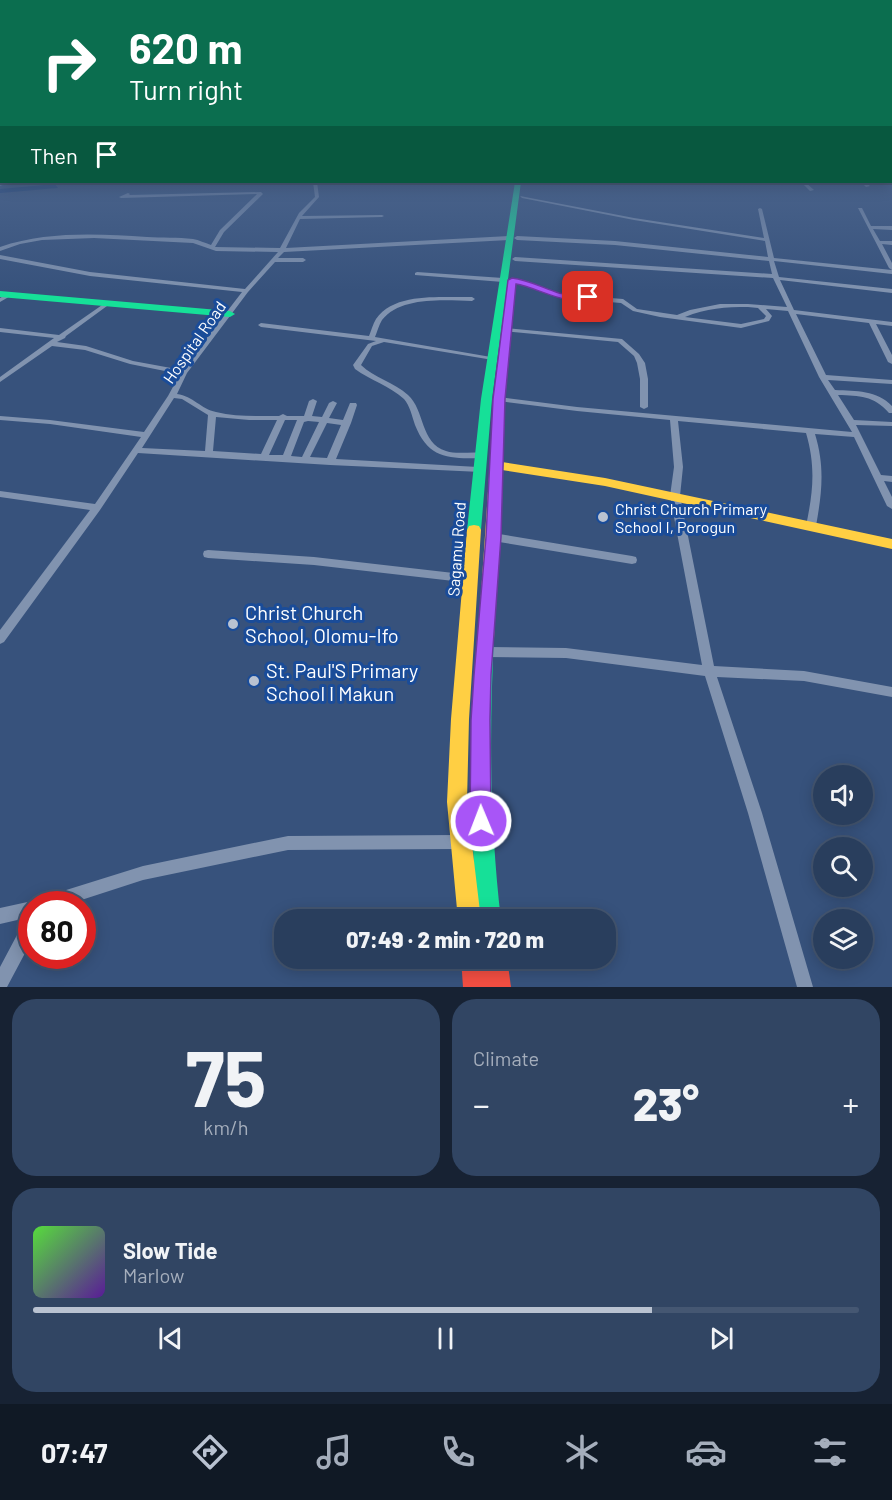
<!DOCTYPE html>
<html lang="en">
<head>
<meta charset="utf-8">
<style>
  :root { --surface:#293e5d; --page:#314563; --text:#f1f3f6; --muted:#a5aebc; --line:#455772; --accent:#b9c2d1 }
  body { margin:0; font-family:Barlow,sans-serif; background:var(--page); color:var(--text); height:100vh; display:flex; flex-direction:column; font-size:22px; white-space:nowrap }
  * { box-sizing:border-box; margin:0 }
  p { font-size:20px; color:var(--muted) }
  .icon { flex:none; width:33px; height:33px; fill:none; stroke:currentColor; stroke-width:2; stroke-linecap:round; stroke-linejoin:round }
  .map { position:relative; height:987px; overflow:hidden }
  .drawer { display:flex; flex-direction:column; gap:12px; padding:12px; background:#172233; flex:1 }
  .drawer>* { flex:none }
  .banner { position:absolute; left:0px; top:0px; width:892px; height:183px; box-shadow:0 3px 15px #0003,0 0 0 2px var(--line); background:#0b6e4f; color:#fff; overflow:hidden }
  .buttons { position:absolute; left:813px; top:765px; display:grid; gap:12px }
  .buttons a { display:grid; place-items:center; width:60px; height:60px; border-radius:50%; background:var(--surface); box-shadow:0 3px 15px #0003,0 0 0 2px var(--line); font-size:30px }
  .speed { position:absolute; left:18px; top:891px; display:flex; gap:12px; font-size:30px; font-weight:700; text-align:center }
  .speed>* { display:grid; place-content:center; width:78px; height:78px; border-radius:50%; background:var(--surface); box-shadow:0 3px 15px #0003,0 0 0 2px var(--line); line-height:1 }
  .speed .limit { border:9px solid #d22; background:#fff; color:#111 }
  .pin { position:absolute; display:grid; place-items:center; width:51px; height:51px; color:#fff; margin:-26px; border-radius:12px; box-shadow:0 3px 9px #0006 }
  .me { position:absolute; width:66px; margin:-33px; rotate:359deg; stroke-linejoin:round; filter:drop-shadow(0 0 4px #0008) }
  .turn { display:flex; align-items:center; gap:21px; height:126px; padding:0 30px; font-size:27px }
  .turn .icon { width:78px; height:78px; stroke-width:2.5 }
  .turn b { display:block; font-size:42px; line-height:51px }
  .then { display:flex; align-items:center; height:57px; padding:0 30px; background:#0003; gap:12px; font-size:22px }
  .big { font-size:45px; font-weight:800; line-height:1.1 }
  .drawer .tile { flex:1; display:flex; flex-direction:column; justify-content:center; gap:9px; min-width:0; padding:0 21px; border-radius:24px; background:var(--page) }
  .drawer .dial { align-items:center; gap:0 }
  .dial b { font-size:78px; line-height:1 }
  .song { display:flex; align-items:center; gap:18px }
  .cover { width:72px; height:72px; border-radius:9px; background:linear-gradient(135deg,hsl(110 70% 55%),hsl(270 70% 35%)) }
  .played { height:6px; border-radius:3px; background:linear-gradient(90deg,var(--accent) 75%,var(--line) 75%) }
  .keys { display:flex; justify-content:space-around; direction:ltr }
  .heat { display:flex; justify-content:space-between; align-items:center; font-size:33px; direction:ltr }
  .drawer .tiles { flex:1; display:grid; gap:12px; grid-template-columns:1fr 1fr }
  .tile:last-child { grid-column:span 2 }
  .trip { position:absolute; left:274px; top:909px; width:342px; height:60px; border-radius:24px; background:var(--surface); box-shadow:0 3px 15px #0003,0 0 0 2px var(--line); font-weight:800; line-height:60px; text-align:center }
  .dock { display:flex; height:96px; justify-content:space-around; align-items:center; background:#101925; color:var(--muted) }
  .dock .icon { width:42px; height:42px }
  .dock .active { color:var(--accent) }
  .dock b { font-size:27px; color:var(--text) }
  .map>svg:first-child { display:block }
  .lines { fill:none; stroke-linecap:round; stroke-linejoin:round }
  .river { fill:#143a77; fill-rule:evenodd }
  .street { fill:#8193af; fill-rule:evenodd }
  .fast { fill:#16e098; fill-rule:evenodd }
  .slow { fill:#ffcf43; fill-rule:evenodd }
  .jam { fill:#f24e42; fill-rule:evenodd }
  .route { fill:#a855f7; stroke:#6d37a1; stroke-width:1.5 }
  .poi-dot { fill:#b9c2d1; stroke:#1a4c99; stroke-width:2 }
  .labels { text-anchor:middle; dominant-baseline:central; stroke-width:6; stroke-linejoin:round; paint-order:stroke }
  .street-label { font-size:16px; fill:#fff; stroke:#1a4c99 }
  .poi-label { font-size:16px; fill:#fff; stroke:#1a4c99; text-anchor:start }
  .near-poi-label { font-size:20px; fill:#fff; stroke:#1a4c99; text-anchor:start }
</style>
</head>
<body>
<div class="map">
<svg width="892" height="987" viewBox="0 0 892 987">
  <rect width="100%" height="100%" fill="#37527c"/>
  <g class="lines">
    <!-- river -->
    <path class="river" d="M55 184 58 188 0 193V189Z"/>
    <!-- street -->
    <g class="street">
      <rect x="0" y="162" width="2" height="3"/>
      <rect x="891" y="172" width="1" height="4"/>
      <path d="M5 182H10L0 186V184Z"/>
      <path d="M313 182H317L319 197 302 216 382 215 384 216 382 217 300 219 286 248 509 236 512 238 509 240 284 252 278 258H303L306 260 303 262H275L248 292 187 373 177 394C193 396 201 409 216 412 236 417 259 416 279 416L283 414 287 416H304L309 401 313 399 317 401 312 416 322 417 329 403 333 401 337 403 329 418 343 420 350 403H356L357 405 351 423 336 459 478 467 482 470 481 472 330 465 138 453 100 510 4 642 0 644V630L90 510 0 497V491L95 504 141 437 50 424 0 420V416L50 420 144 432 168 396 180 374 130 364 85 350 52 346 0 382V377L54 338 0 332V328L59 335 105 303 108 305 107 306 66 336 65 338 57 342 86 346 133 361 182 370 242 292 90 276 0 259V255L90 272 245 289 278 252 216 251 193 243 94 238 42 240 20 244 0 251V247C47 231 98 234 147 237 162 238 178 237 193 239 199 240 205 243 211 245L220 230 257 194 121 198 119 197 128 193 130 194 129 195 261 192 263 194 224 232 215 247 280 248 299 213 315 197ZM174 398 182 399 208 415 205 451 142 448ZM216 417 249 420H277L261 454 213 451ZM285 420H297L283 455H269ZM308 421 319 422 302 457 291 456 304 422ZM327 423 341 425 327 458 310 457Z"/>
      <path d="M801 182H805L814 190 810 191Z"/>
      <path d="M861 182H865L870 186 866 187Z"/>
      <path d="M520 196 634 218 764 238 758 209 760 208 762 209 774 258 892 270V274L774 261 779 277 892 289V293L780 280 794 310 892 322V326L876 324 892 355V364L888 362 869 323 796 314 826 375 892 380V384L828 380 835 390C856 391 877 390 892 406V413H889C873 395 860 396 838 395L854 420 892 422V426L856 425 881 475 892 476V482L884 481 892 497V509L887 506 854 437 815 434C825 467 822 492 816 526L814 528H808L806 526C813 492 816 467 806 433L678 421 683 467 680 496 714 666 804 671 892 687V697L804 681 717 677 762 813 813 987H797L748 813 705 676 566 658 486 657 482 655 480 652 482 649 486 647 566 648 702 665 670 496 674 467 670 420 577 411 499 401 495 399 499 397 577 407 852 432 819 377 788 311 766 309 772 316 769 321 741 328 660 317 633 311 621 303 560 298 509 280 512 278 528 282 561 294 623 299 637 309 677 315 690 310 720 304H748L787 307 773 278 515 261 512 259 515 257 772 274 769 261 615 245 517 240 514 238 517 236 615 241 768 257 765 241 634 220 522 198ZM748 307 758 308 766 316 764 319 741 324 685 317C706 308 726 307 748 307Z"/>
      <path d="M858 208H862L871 226H892V230L873 229 880 241H892V245L882 244 892 263V270L889 268Z"/>
      <path d="M417 272 503 278 506 280 503 282 415 275V273Z"/>
      <path d="M7 294 12 295 0 302V298Z"/>
      <path d="M448 297H472L475 299 472 301C446 300 400 296 382 320 379 325 377 332 375 337L491 357 493 358V360L384 342 372 346 361 365C374 378 394 382 408 395 425 410 420 443 446 451 458 455 471 451 483 453L484 455 480 458C448 459 428 458 415 425 412 416 410 406 404 399 390 386 370 380 355 369L353 365 368 344 376 341 261 327 258 325 261 323 369 336C371 331 373 324 376 319 391 297 425 297 448 297Z"/>
      <path d="M505 328 622 339 639 354 645 363 648 379V407L644 409 640 407V379L637 363 634 356 618 342 503 331V329Z"/>
      <path d="M493 533 632 556 636 557 637 560 636 563 632 564 493 541 490 539 488 537 490 535Z"/>
      <path d="M208 550 314 557 471 575 475 576 476 579 475 582 471 583 314 565 208 558 204 557 203 554 204 551Z"/>
      <path d="M458 835 463 837 465 842 463 847 458 849 288 850 143 880 69 904H39L42 899 47 896 143 866 288 836Z"/>
      <path d="M32 901 38 904H32V940L7 987H0V967L26 918 0 924V908Z"/>
    </g>
    <!-- fast -->
    <g class="fast">
      <path d="M515 182H521L492 399 481 530 479 534H469L467 530 481 399Z"/>
      <path d="M0 291 230 311 235 314 230 317 0 297Z"/>
      <path d="M486 631 492 633 494 638C489 732 490 826 501 920H478C469 825 470 732 478 638L480 633Z"/>
    </g>
    <!-- slow -->
    <g class="slow">
      <path d="M501 371 506 374 502 462 605 478 892 539V549L605 486 502 470 494 638 492 643 486 645 480 643 478 638 496 374Z"/>
      <path d="M474 525 479 526 481 530 469 719 467 802 481 920H458L447 802 451 719 467 530 469 526Z"/>
    </g>
    <!-- jam -->
    <path class="jam" d="M461 958H507L511 987H463Z"/>
  </g>
  <!-- sky -->
  <linearGradient id="sky" x2="0" y2="1"><stop stop-color="#1e2d44"/><stop offset="0.53" stop-color="#4d668e"/><stop offset="1" stop-color="#4d668e" stop-opacity="0"/></linearGradient>
  <rect width="892" height="291" fill="url(#sky)"/>
  <!-- route -->
  <path class="route" d="M512 278C529 280 543 288 559 293 570 296 584 291 593 297 573 310 537 287 516 284L505 399 501 537 491 675 490 720 491 821 488 828 481 832 473 828 470 821 471 720 474 675 486 537 493 399 508 280Z"/>
  <!-- markers -->
  <g class="poi-dot">
    <circle cx="603" cy="517" r="6"/>
    <circle cx="233" cy="624" r="6"/>
    <circle cx="254" cy="681" r="6"/>
  </g>
  <g class="labels">
    <!-- street labels -->
    <g class="street-label">
      <text transform="translate(194 342) rotate(-55)">Hospital Road</text>
      <text transform="translate(456 549) rotate(-86)">Sagamu Road</text>
    </g>
    <!-- poi labels -->
    <g class="poi-label">
      <text x="615" y="508">Christ Church Primary<tspan x="615" dy="18">School I, Porogun</tspan></text>
    </g>
    <!-- near-poi labels -->
    <g class="near-poi-label">
      <text x="245" y="612">Christ Church<tspan x="245" dy="23">School, Olomu-Ifo</tspan></text>
      <text x="266" y="670">St. Paul'S Primary<tspan x="266" dy="23">School I Makun</tspan></text>
    </g>
  </g>
</svg>
<div class="buttons">
<a><svg class="icon" aria-label="sound" viewBox="0 0 24 24"><path d="M4 9h4l5-4v14l-5-4H4zM17 9q2 3 0 6"/></svg></a>
<a><svg class="icon" aria-label="search" viewBox="0 0 24 24"><circle cx="10" cy="10" r="6"/><path d="M15 15l6 6"/></svg></a>
<a><svg class="icon" aria-label="layers" viewBox="0 0 24 24"><path d="M12 4l9 5-9 5-9-5zM3 14l9 5 9-5"/></svg></a>
</div>
<div class="speed"><div class="limit">80</div></div>
<div class="pin" style="left:588px;top:297px;background:#d93025"><svg class="icon" aria-label="arrive" viewBox="0 0 24 24"><path d="M6 21V4h12l-3 4 3 4H6"/></svg></div>
<svg class="me" style="left:481px;top:821px" viewBox="-20 -20 40 40"><circle r="17" fill="#a855f7" stroke="#fff" stroke-width="3"/><path d="M0-11L8 9 0 5-8 9z" fill="#fff"/></svg>
<div class="trip">07:49 · 2 min · 720 m</div>
<div class="banner">
<div class="turn"><svg class="icon" aria-label="right" viewBox="0 0 24 24"><path d="M7 20v-9h11M14 6l5 5-5 5"/></svg><div><b>620 m</b>Turn right</div></div>
<div class="then">Then<svg class="icon" aria-label="arrive" viewBox="0 0 24 24"><path d="M6 21V4h12l-3 4 3 4H6"/></svg></div>
</div>
</div>
<section class="drawer">
<div class="tiles">
<div class="tile dial"><b>75</b><p>km/h</p></div>
<div class="tile"><p>Climate</p>
<div class="heat"><a>−</a><b class="big">23°</b><a>+</a></div>
</div>
<div class="tile">
<div class="song"><i class="cover"></i><div><b>Slow Tide</b><p>Marlow</p></div></div>
<div class="played"></div>
<div class="keys"><svg class="icon" aria-label="previous" viewBox="0 0 24 24"><path d="M18 5L8 12l10 7zM5 5v14"/></svg><svg class="icon" aria-label="pause" viewBox="0 0 24 24"><path d="M8 5v14M16 5v14"/></svg><svg class="icon" aria-label="next" viewBox="0 0 24 24"><path d="M6 5l10 7-10 7zM19 5v14"/></svg></div>
</div>
</div>
</section>
<nav class="dock">
<b>07:47</b>
<svg class="icon active" aria-label="directions" viewBox="0 0 24 24"><path d="M12 3l9 9-9 9-9-9zM9 14v-3h6M13 9l2 2-2 2"/></svg>
<svg class="icon" aria-label="music" viewBox="0 0 24 24"><path d="M9 18V5l10-2v13"/><circle cx="6" cy="18" r="3"/><circle cx="16" cy="16" r="3"/></svg>
<svg class="icon" aria-label="phone" viewBox="0 0 24 24"><path d="M5 4h4l2 5-3 2q2 4 5 5l2-3 5 2v4C11 20 4 13 5 4z"/></svg>
<svg class="icon" aria-label="climate" viewBox="0 0 24 24"><path d="M12 3v18M4 7l16 10M4 17L20 7"/></svg>
<svg class="icon" aria-label="car" viewBox="0 0 24 24"><path d="M5 17H2v-5l4-1 3-4h7l3 4 3 1v5h-3M9 17h6M6 11h13"/><circle cx="7" cy="17" r="2"/><circle cx="17" cy="17" r="2"/></svg>
<svg class="icon" aria-label="filters" viewBox="0 0 24 24"><path d="M4 7h16M4 17h16"/><circle cx="9" cy="7" r="2"/><circle cx="15" cy="17" r="2"/></svg>
</nav>
</body>
</html>
